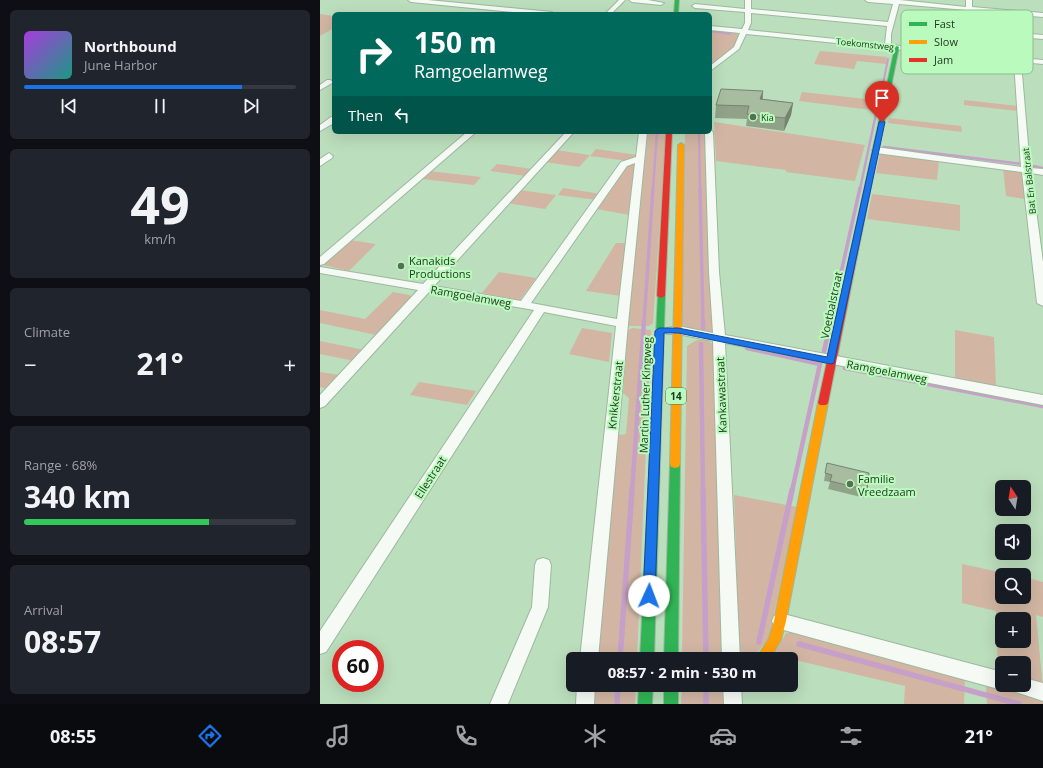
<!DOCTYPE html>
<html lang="en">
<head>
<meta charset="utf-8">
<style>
  :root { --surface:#171b24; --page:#20242c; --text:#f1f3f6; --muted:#9ea1a6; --line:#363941; --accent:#1a73e8 }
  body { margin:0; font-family:"Open Sans",sans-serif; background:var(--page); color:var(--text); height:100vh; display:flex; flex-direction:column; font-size:15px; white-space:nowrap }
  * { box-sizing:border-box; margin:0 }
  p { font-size:13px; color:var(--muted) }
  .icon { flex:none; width:22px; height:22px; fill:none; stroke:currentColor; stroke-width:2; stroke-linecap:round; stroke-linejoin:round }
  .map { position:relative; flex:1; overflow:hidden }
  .details { display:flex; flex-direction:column; gap:10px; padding:10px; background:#0d0f14; width:320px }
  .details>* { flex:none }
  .guide { position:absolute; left:12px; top:12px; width:380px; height:122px; border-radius:6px; box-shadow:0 4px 16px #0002; background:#00695c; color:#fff; overflow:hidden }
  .needle { width:26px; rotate:348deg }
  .buttons { position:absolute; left:675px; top:480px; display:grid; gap:8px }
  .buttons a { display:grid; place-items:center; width:36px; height:36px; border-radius:6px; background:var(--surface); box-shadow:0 4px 16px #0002; font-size:20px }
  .speed { position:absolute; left:12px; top:640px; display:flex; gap:8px; font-size:20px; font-weight:700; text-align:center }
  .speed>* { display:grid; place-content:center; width:52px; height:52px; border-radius:50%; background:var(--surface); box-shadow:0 4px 16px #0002; line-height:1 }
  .speed .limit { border:6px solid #d22; background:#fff; color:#111 }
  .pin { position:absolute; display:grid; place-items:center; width:34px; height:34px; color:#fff; margin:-41px -17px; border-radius:50% 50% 50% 0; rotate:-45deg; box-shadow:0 0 4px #0007 }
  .pin .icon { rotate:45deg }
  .me { position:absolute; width:44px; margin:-22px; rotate:2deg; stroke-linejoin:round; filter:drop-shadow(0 0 3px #0008) }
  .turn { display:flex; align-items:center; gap:14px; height:84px; padding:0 16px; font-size:18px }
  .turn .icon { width:52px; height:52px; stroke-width:2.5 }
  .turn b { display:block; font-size:28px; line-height:34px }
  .then { display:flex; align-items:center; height:38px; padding:0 16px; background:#0003; gap:8px; font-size:15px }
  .big { font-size:30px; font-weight:700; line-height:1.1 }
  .details .card { flex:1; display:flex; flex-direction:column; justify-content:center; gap:6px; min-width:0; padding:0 14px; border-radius:6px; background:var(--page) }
  .details .dial { align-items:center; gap:0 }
  .dial b { font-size:52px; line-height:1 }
  .song { display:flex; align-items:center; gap:12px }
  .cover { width:48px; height:48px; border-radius:6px; background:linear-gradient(135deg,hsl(280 70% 55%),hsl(170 70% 35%)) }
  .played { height:4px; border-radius:2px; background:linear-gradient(90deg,var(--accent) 80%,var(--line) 80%) }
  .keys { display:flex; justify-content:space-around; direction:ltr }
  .heat { display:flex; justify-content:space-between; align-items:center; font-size:22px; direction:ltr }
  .charge { height:6px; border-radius:3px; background:linear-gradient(90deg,#34c759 68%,var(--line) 0) }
  .trip { position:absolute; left:246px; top:652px; width:232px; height:40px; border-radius:6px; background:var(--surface); box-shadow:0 4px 16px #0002; font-weight:700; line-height:40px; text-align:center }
  .tabs { display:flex; height:64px; justify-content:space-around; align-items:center; background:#090b0e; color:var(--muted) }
  .tabs .icon { width:28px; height:28px }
  .tabs .on { color:var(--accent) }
  .tabs b { font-size:18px; color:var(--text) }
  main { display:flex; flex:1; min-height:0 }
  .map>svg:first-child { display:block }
  .green { fill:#d2b6a3; fill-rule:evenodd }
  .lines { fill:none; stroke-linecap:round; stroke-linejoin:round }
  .stream-far4 { stroke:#c6a0c8; stroke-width:2 }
  .stream-far3 { stroke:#c6a0c8; stroke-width:2.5 }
  .stream-far2 { stroke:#c6a0c8; stroke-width:3.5 }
  .stream-far1 { stroke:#c6a0c8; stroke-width:4.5 }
  .stream { stroke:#c6a0c8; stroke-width:5.5 }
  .street-casing { stroke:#9db89e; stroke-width:2 }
  .fast-casing { stroke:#9db89e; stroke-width:2 }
  .slow-casing { stroke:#9db89e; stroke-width:2 }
  .jam-casing { stroke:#9db89e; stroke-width:2 }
  .street { fill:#f5faf5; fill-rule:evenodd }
  .fast { fill:#30b455; fill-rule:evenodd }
  .slow { fill:#ff9f0a; fill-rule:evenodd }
  .jam { fill:#e5322d; fill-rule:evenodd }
  .wall { fill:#90a389 }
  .shaded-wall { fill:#76846f }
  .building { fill:#a8bd9f; stroke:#76846f }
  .route { fill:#1a73e8; stroke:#114b97 }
  .poi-dot { fill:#547155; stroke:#bafabc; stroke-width:1.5 }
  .labels { text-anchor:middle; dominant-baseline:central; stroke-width:4; stroke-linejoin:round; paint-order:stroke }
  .far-street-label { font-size:9px; fill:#1d361e; stroke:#bafabc }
  .far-poi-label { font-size:9px; fill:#1d361e; stroke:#bafabc; text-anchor:start }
  .shield { fill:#bafabc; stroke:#4c714d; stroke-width:1 }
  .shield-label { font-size:10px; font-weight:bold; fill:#1d361e }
  .poi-label { font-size:11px; fill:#1d361e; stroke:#bafabc; text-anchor:start }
  .street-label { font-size:11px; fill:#1d361e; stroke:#bafabc }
  .key { fill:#bafabc; stroke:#8bbf8d; stroke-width:1 }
  .key-label { font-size:11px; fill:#1d361e }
</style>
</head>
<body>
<main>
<section class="details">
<div class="card">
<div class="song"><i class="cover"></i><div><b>Northbound</b><p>June Harbor</p></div></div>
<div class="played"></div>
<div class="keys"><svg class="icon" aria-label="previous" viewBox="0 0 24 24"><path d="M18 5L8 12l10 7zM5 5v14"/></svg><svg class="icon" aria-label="pause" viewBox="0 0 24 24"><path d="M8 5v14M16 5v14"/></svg><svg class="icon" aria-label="next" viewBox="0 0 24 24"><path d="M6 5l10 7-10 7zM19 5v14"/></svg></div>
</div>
<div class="card dial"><b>49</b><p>km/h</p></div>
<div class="card"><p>Climate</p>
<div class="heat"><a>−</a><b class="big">21°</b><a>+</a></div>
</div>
<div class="card"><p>Range · 68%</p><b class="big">340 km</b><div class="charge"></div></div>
<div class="card"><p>Arrival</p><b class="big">08:57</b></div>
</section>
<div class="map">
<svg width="723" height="704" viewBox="0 0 723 704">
  <rect width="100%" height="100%" fill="#bbdebc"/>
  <!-- green -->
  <g class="green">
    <path d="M0 14 14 16V28L0 36Z"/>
    <path d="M390 29 416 33 419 35 415 46 390 66Z"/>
    <path d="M500 51 567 57 566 64 537 61 534 69 494 64Z"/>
    <path d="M482 92 555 100 552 110 479 101Z"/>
    <path d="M644 100 698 106 699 111 644 105Z"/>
    <path d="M569 118 641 126 642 132 568 123Z"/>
    <path d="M394 122 545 145 535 181 466 172V170L396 161Z"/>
    <path d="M328 132H346L333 323 329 326H307Z"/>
    <path d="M365 132H385L394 327 392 332C383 335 368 331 362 324Z"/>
    <path d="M276 149 318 155 317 158 309 161 270 156Z"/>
    <path d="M236 150 270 155 259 167 225 162Z"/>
    <path d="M560 153 619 160 617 180 556 173Z"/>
    <path d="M315 162 310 215 276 209 307 165Z"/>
    <path d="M177 164 212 169 206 176 170 171Z"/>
    <path d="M683 168 703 172 705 199 686 196Z"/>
    <path d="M109 171 161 177 154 185 102 179Z"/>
    <path d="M243 188 281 194 277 200 238 195Z"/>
    <path d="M199 190 236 195 225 209 187 203Z"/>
    <path d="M552 194 640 205V231L547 219Z"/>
    <path d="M30 240 56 244 29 271 4 265V264Z"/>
    <path d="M296 243H306L301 296 266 291Z"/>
    <path d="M179 272 216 278 200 300 162 293Z"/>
    <path d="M73 292 90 295 92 297 56 335 0 323V310L45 319Z"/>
    <path d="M262 328 292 333 289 362 249 354Z"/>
    <path d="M312 328 331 330 317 659H276L299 435 306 434 309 398 303 393 308 330Z"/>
    <path d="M635 330 674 337 676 386 635 379Z"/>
    <path d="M377 340H386L394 345 404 659H362L367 346Z"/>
    <path d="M0 341 44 350 34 361 0 354Z"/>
    <path d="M0 372 20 375 8 389 0 387Z"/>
    <path d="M99 382 156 391 147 405 90 395Z"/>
    <path d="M414 495 477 507 449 637 434 657C427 656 424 654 419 649Z"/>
    <path d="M642 564 693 575H682V597H704V577L723 582V617L716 615 723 688 704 683V663H682V677L678 676 676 611 642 603ZM682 619H704V641H682Z"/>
    <path d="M477 632 645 678 644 704H584L585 686 454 655 466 633Z"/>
    <path d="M666 682 723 697V704H667Z"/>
    <path d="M274 685H316L315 704H272Z"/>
    <path d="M362 685H405L406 704H361Z"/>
  </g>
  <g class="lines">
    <!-- stream-far4 -->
    <g class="stream-far4">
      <path d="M390 31 410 34"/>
      <path d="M563 84 568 59"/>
    </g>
    <!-- stream-far3 -->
    <g class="stream-far3">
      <path d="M561 92 563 83"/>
      <path d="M379 132 380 189"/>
      <path d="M564 147 702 164"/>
      <path d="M713 166 723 168"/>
      <path d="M333 189 337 132"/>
      <path d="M540 189 560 95"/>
    </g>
    <!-- stream-far2 -->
    <g class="stream-far2">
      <path d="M380 188 383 322"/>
      <path d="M324 322 333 188"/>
      <path d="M510 322 540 188"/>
    </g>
    <!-- stream-far1 -->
    <g class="stream-far1">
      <path d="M383 321V328"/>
      <path d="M381 344 383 491"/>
      <path d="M427 348 500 364 472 491"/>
      <path d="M504 351 511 321"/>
      <path d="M525 368 723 406"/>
      <path d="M312 491 324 321"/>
    </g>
    <!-- stream -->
    <g class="stream">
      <path d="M383 490 386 659"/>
      <path d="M439 642 472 490"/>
      <path d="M479 644 699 704"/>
      <path d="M300 659 312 490"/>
      <path d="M386 685V704"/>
      <path d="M297 704 298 685"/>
    </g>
    <defs>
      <g id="street">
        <path d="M88 0H108L232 12 235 14H214L91 2Z"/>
        <path d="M299 0H305L291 14H285Z"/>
        <path d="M309 0H328L344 3 341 5 312 2Z"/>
        <path d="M425 0H431V9L568 22 573 4 548 2 545 0H580L646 7V0H652V7L723 13V17L652 11V29L723 35V39L653 33 650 53 723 60V64L701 62 710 168 723 169V175L711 173 723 262V306L717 303 702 172 556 153 552 150 556 147 701 167 694 61 426 34 419 49 390 71V66L414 47 420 33 390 30V26L422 29 425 23V12L375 8 372 6 375 4 425 9ZM579 4 646 10 645 29 647 31 644 52 571 45V34ZM431 13 567 26 565 44 428 30 431 23Z"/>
        <path d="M7 80H10L14 82 0 90V85Z"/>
        <path d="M11 117H14V123L0 131V125Z"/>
        <path d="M390 130 393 132 399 272 405 335 723 395V405L405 343 420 659H402L393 341 358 334H347L345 331 347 328 358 326 393 333 389 272 385 132H390Z"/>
        <path d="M147 132H156L4 264 0 265V257Z"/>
        <path d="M246 132H254L114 286 201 301 301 162 316 157 319 132H327L308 324 278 659H260L296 326 224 312 6 652 0 654V631L214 310 109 292 5 406 0 408V395L98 290 0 273V267L103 284ZM315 163 297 319 211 303 307 166Z"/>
        <path d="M9 153 13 156 12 158 0 166V159Z"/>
        <path d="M223 558 229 560 231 565 228 607 188 704H170L212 607 215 565 217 560Z"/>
        <path d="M460 613 682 672V685H689L688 687 682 690 460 629 454 626 452 621 454 616Z"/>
        <path d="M704 678 723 683V701L693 691 690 685H704Z"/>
        <path d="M257 685H275L274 704H256Z"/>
        <path d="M403 685H421L422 704H404Z"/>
      </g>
      <g id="fast">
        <path d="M355 0H359L358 14H354Z"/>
        <path d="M577 46 579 47 553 176 550 178 547 176 575 47Z"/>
        <path d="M338 294H344L345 296 334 659H320Z"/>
        <path d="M355 460 359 461 360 464 358 659H344L350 464 351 461Z"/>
        <path d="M319 685H333L332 704H318Z"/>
        <rect x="344" y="685" width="14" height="19"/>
      </g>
      <g id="slow">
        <path d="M361 143 364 145 360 464 359 467 355 468 351 467 350 464 358 145Z"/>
        <path d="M503 400 506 401 508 403 466 621 461 640 450 659H436L449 638 454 621 498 403 500 401Z"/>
      </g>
      <g id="jam">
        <path d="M346 132H352L345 296 341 298 337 296Z"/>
        <path d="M550 174 553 176 508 403 506 405H500L498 403 547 176Z"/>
      </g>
    </defs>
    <!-- street casing -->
    <use href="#street" class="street-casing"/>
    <!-- fast casing -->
    <use href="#fast" class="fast-casing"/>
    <!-- slow casing -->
    <use href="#slow" class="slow-casing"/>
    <!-- jam casing -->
    <use href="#jam" class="jam-casing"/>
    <!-- street -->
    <use href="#street" class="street"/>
    <!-- fast -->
    <use href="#fast" class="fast"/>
    <!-- slow -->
    <use href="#slow" class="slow"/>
    <!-- jam -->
    <use href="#jam" class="jam"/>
  </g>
  <!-- wall -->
  <g class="wall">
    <path d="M443 91V99L473 103 471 115 464 131 426 126 427 119 395 118 396 105Z"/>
    <path d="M507 463 547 490 545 498 508 489 510 482 504 481Z"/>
  </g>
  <!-- shaded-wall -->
  <g class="shaded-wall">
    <path d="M443 91 442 103 440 99Z"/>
    <path d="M473 103 471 115 464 131 465 118Z"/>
  </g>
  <!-- building -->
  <g class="building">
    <path d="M401 89 443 91 440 99 473 103 465 118 427 114 429 106 396 105Z"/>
    <path d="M507 463 549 473 547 490 510 481 512 475 505 473Z"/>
  </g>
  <!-- route -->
  <path class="route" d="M562 120 565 122 514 363 511 364 358 333H344L335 596 333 600 329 602 325 600 323 596 335 331 339 328H358L507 357 559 122Z"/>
  <!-- markers -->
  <g class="poi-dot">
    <circle cx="433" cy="117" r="4"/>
    <circle cx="81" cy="266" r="4"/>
    <circle cx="530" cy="484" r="4"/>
  </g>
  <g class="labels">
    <!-- far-street labels -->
    <g class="far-street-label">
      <text transform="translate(545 44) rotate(6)">Toekomstweg</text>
      <text transform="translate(709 181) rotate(-96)">Bat En Balstraat</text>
    </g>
    <!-- far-poi labels -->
    <g class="far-poi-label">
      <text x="441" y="117">Kia</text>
    </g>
    <!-- shield labels -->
    <rect class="shield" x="346" y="388" width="20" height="16" rx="3"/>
    <g class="shield-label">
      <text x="356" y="396">14</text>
    </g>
    <!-- poi labels -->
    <g class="poi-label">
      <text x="89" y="260">Kanakids<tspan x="89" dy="13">Productions</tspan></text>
      <text x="538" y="478">Familie<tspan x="538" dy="13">Vreedzaam</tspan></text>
    </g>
    <!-- street labels -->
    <g class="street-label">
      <text transform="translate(151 296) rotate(10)">Ramgoelamweg</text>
      <text transform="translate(511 305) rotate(-78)">Voetbalstraat</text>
      <text transform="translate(567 371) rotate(11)">Ramgoelamweg</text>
      <text transform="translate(295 395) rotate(-84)">Knikkerstraat</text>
      <text transform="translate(325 395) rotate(-88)">Martin Luther Kingweg</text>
      <text transform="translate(401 395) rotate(-92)">Kankawastraat</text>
      <text transform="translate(110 477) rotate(-57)">Ellestraat</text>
    </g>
  </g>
  <!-- legend -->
  <rect x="581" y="10" width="132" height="64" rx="6" class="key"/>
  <rect x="589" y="22" width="18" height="4" fill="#30b455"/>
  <rect x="589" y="40" width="18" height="4" fill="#ff9f0a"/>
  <rect x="589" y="58" width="18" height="4" fill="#e5322d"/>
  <g class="key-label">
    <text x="614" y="28">Fast</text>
    <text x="614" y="46">Slow</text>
    <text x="614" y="64">Jam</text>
  </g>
</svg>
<div class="buttons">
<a><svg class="needle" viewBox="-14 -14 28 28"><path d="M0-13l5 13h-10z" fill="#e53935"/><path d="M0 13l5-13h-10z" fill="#9ea1a6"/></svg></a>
<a><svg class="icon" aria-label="sound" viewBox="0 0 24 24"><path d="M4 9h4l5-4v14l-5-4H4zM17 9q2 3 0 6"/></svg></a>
<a><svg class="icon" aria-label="search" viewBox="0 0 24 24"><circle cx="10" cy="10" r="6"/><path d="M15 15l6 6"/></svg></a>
<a>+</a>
<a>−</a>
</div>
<div class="speed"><div class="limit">60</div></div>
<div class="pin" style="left:562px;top:122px;background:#d93025"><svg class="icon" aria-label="arrive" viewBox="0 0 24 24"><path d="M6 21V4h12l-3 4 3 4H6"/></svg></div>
<svg class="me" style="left:329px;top:596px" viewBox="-20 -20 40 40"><circle r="19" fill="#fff"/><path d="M0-13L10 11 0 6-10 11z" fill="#1a73e8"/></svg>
<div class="trip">08:57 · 2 min · 530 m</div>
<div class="guide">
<div class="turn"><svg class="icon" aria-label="right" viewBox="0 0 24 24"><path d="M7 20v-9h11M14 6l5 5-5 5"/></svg><div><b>150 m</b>Ramgoelamweg</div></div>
<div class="then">Then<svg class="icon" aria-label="left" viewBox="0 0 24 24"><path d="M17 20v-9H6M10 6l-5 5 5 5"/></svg></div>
</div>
</div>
</main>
<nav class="tabs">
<b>08:55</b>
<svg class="icon on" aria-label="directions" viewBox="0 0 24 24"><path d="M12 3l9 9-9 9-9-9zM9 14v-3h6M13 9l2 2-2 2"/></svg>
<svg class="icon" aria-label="music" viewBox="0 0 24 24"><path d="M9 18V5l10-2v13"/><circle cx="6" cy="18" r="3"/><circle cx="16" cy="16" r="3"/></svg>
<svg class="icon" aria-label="phone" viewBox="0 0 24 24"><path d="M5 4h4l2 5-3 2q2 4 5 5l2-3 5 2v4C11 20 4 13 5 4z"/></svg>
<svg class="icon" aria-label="climate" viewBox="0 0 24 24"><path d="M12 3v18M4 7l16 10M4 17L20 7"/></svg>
<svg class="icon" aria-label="car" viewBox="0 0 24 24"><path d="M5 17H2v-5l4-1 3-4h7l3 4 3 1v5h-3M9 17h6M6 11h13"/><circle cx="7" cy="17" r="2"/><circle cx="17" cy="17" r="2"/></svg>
<svg class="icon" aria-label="filters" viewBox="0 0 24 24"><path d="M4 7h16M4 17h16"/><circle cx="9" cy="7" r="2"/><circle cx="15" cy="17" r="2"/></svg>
<b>21°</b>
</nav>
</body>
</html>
